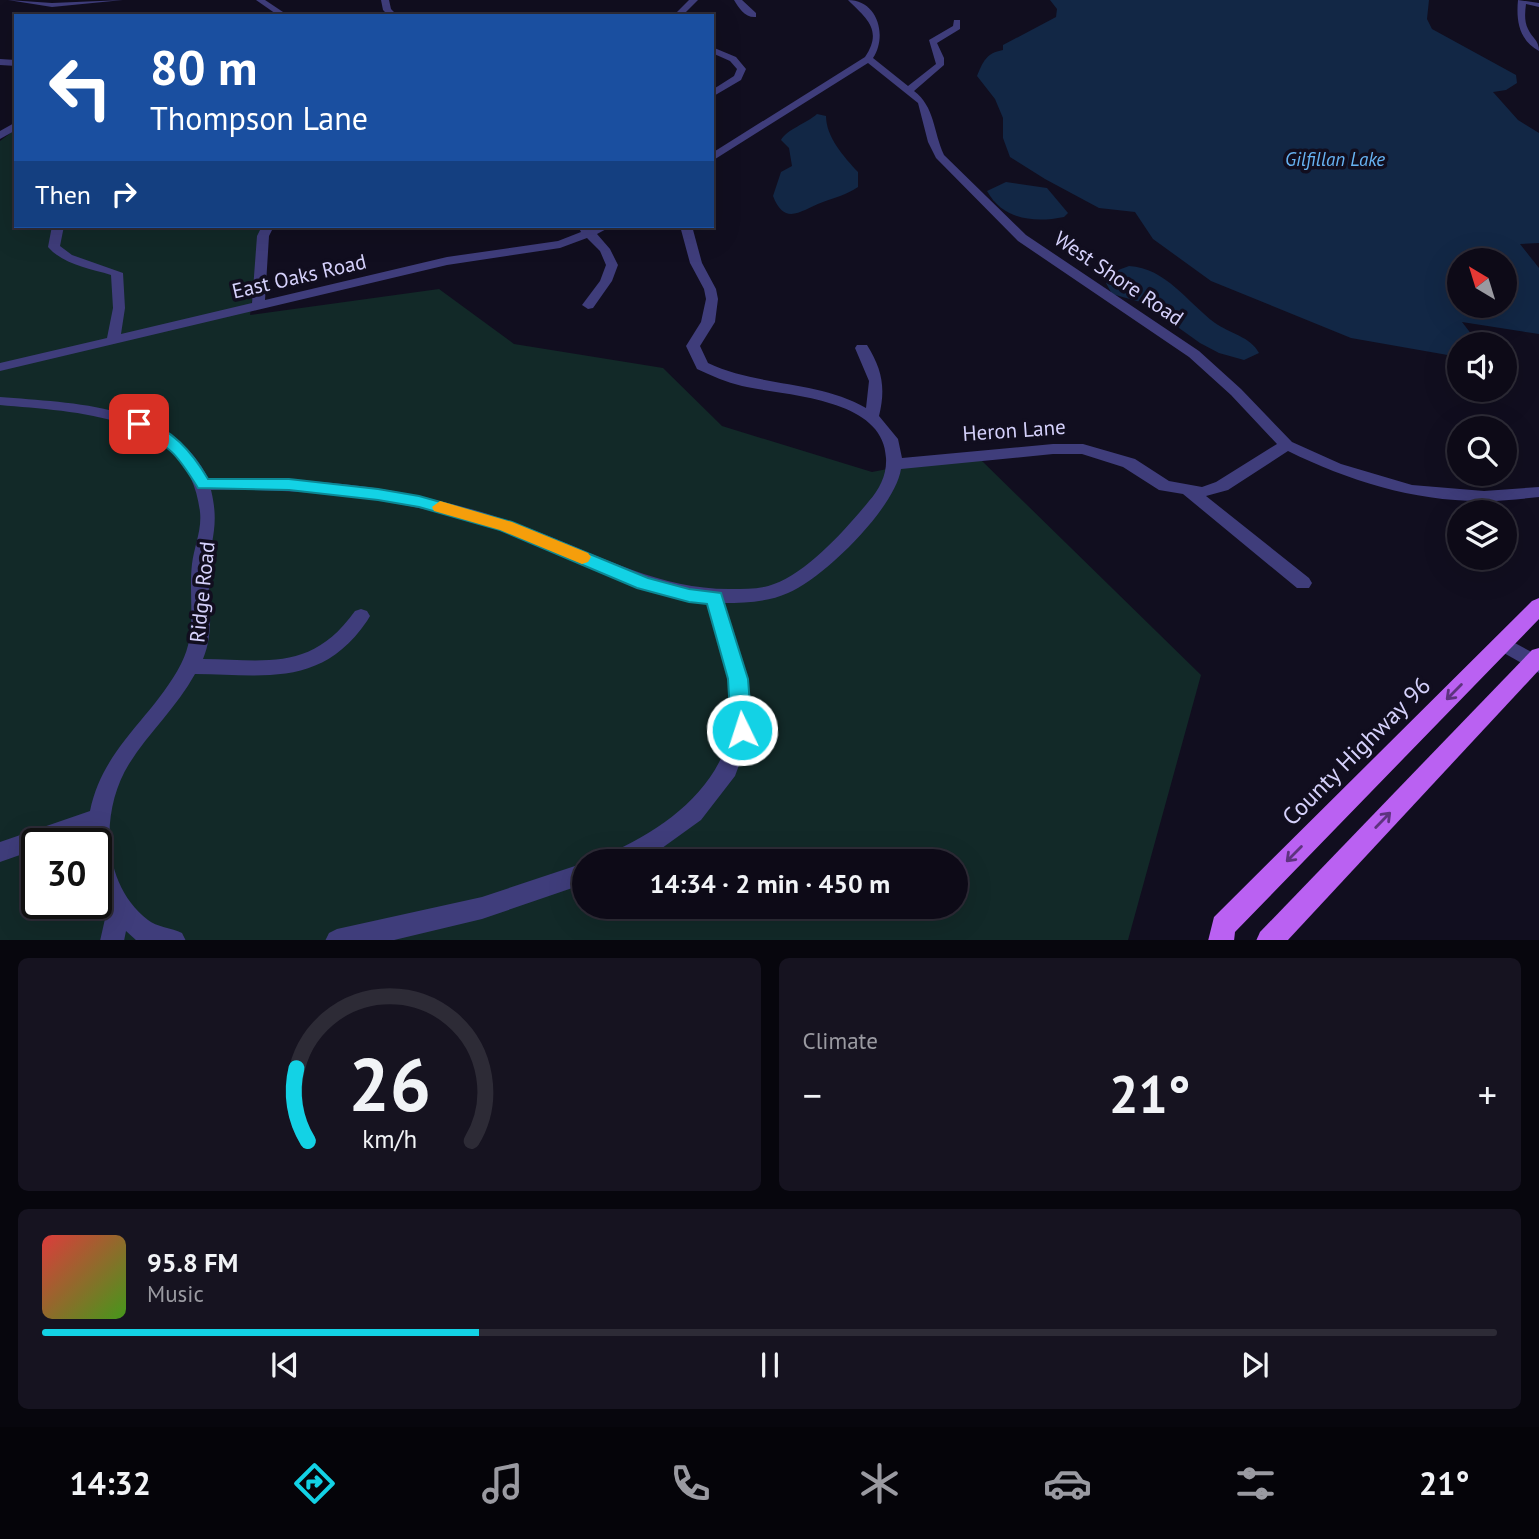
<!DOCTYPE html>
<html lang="en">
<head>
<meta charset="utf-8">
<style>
  :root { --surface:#0d0a17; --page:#161320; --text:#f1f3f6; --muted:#9a9aa1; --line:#2d2b36; --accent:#13d2e5 }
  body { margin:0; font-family:"PT Sans",sans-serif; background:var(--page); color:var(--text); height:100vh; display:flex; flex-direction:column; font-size:26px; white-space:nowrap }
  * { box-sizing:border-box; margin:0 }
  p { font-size:23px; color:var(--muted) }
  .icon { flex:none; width:38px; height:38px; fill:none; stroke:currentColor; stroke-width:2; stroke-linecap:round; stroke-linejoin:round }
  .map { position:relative; height:940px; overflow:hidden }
  .panel { display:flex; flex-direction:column; gap:18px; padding:18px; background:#07060d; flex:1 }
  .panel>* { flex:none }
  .hud { position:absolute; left:14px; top:14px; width:700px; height:214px; border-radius:0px; box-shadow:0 7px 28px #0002,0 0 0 2px var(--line); background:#1a4fa0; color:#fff; overflow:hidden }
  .needle { width:46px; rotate:322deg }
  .buttons { position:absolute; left:1447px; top:248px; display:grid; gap:14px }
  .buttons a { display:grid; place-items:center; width:70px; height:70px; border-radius:50%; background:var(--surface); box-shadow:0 7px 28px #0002,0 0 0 2px var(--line); font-size:35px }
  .speed { position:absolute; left:21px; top:828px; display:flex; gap:14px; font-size:35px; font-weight:700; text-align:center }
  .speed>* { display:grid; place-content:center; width:91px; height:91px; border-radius:50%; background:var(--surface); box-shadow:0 7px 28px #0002,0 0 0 2px var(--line); line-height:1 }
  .speed .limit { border:4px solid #111; border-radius:10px; background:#fff; color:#111 }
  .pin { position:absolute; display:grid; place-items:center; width:60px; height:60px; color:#fff; margin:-30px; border-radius:14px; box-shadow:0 4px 10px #0006 }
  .me { position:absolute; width:77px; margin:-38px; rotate:356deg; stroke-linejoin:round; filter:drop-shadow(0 0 5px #0008) }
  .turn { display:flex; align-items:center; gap:24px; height:147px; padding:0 21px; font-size:32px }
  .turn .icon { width:91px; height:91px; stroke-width:2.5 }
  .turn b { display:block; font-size:49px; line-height:60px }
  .then { display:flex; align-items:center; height:66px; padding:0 21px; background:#0003; gap:14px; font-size:26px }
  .big { font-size:52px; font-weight:700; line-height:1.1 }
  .panel .widget { flex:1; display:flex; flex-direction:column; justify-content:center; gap:10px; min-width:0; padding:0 24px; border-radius:10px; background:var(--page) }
  .panel .dial { align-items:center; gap:0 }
  .dial svg { height:182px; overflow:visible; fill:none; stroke:var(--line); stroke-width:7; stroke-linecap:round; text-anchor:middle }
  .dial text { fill:var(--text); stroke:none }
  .song { display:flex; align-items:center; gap:21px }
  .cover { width:84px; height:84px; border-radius:10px; background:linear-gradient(135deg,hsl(0 70% 55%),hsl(100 70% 35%)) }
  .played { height:7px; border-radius:4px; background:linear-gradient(90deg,var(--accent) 30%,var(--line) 30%) }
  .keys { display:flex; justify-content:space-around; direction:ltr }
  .heat { display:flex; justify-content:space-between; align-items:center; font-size:38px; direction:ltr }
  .panel .tiles { flex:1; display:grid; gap:18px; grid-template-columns:1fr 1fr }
  .widget:last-child { grid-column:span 2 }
  .trip { position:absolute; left:572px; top:849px; width:396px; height:70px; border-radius:35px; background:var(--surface); box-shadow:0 7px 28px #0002,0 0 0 2px var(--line); font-weight:700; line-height:70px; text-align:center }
  .menu { display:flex; height:112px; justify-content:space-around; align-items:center; background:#050409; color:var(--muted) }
  .menu .icon { width:49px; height:49px }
  .menu .on { color:var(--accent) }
  .menu b { font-size:32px; color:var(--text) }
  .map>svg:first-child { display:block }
  .green { fill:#122928; fill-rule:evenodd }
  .water { fill:#122745; fill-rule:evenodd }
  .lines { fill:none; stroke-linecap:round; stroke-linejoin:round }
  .minor { fill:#3f3d7b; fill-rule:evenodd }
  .major { fill:#ba61f2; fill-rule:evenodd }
  .oneway { stroke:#5d337e }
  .route { fill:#13d2e5; stroke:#0c8895; stroke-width:2 }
  .slow { fill:#f59e0b }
  .labels { text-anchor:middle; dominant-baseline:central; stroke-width:7; stroke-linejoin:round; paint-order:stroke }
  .far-water-label { font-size:19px; font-style:italic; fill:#67b3f3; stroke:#110e1f }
  .street-label { font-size:21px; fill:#d5d1fb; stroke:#110e1f }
  .near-street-label { font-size:24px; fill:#d5d1fb; stroke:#110e1f }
</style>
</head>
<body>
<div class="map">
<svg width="1539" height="941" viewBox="0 0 1539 941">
  <rect width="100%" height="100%" fill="#110e1f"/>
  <!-- green -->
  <path class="green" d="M16 129V226H262L250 315 439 289 514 344 663 368 722 426 872 472 939 459 981 460 1201 675 1128 940H0V141ZM37 844H96V903H37ZM584 861H956V906H584Z"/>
  <!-- water -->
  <g class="water">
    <path d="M1050 0H1429L1427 19 1432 29 1516 75 1517 83 1506 90 1493 92 1518 120 1539 133V243L1520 244 1539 268V334L1462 322 1472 335 1470 345H1460L1459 357 1351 338 1211 281 1153 239 1135 212 1099 208 1045 179 1010 157 1003 138V118L995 99 977 76C983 62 986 53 1003 50V45L1056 17 1057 9ZM1460 261H1505V306H1460Z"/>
    <path d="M817 114 826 116C826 137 844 157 858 172V187C846 195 836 197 823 202 801 210 785 227 773 196L781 172 792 166 789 148 781 140C786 130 807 123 817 114Z"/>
    <path d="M1006 182 1047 188 1068 213 1064 217C1034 223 1003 220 987 191Z"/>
    <path d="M1129 266C1166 268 1187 302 1215 323 1229 333 1251 337 1259 353L1244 360 1219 353 1200 343 1144 303 1112 294 1106 283 1113 272Z"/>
  </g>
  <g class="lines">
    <!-- minor -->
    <g class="minor">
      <path d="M8 0 52 3 123 0 52 7Z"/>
      <path d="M256 0H265L289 16H279Z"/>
      <path d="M381 0H389L391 9 398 16H389L383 10Z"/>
      <path d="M689 0H698L682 16H673Z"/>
      <path d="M734 0H742L756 13V17C745 18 739 8 734 0Z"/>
      <path d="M848 0C877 0 888 35 873 58L908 86 936 64 929 40 953 26 954 20H960V29L937 43 944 58V65L914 91C935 107 933 131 944 155L1026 235 1199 351 1241 389 1292 442 1341 464 1412 485 1484 491 1539 487V497C1521 499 1503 501 1485 501 1416 502 1349 481 1288 451L1228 490 1206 496 1309 578 1312 583 1309 588H1297L1183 494 1159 490 1123 467 1082 454H1053L901 469C895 508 824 578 788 593 768 602 746 603 724 603L748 679 752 730 735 776 701 820 651 856 640 861H605L608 854C656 833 706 799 725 749 727 742 731 735 732 728 735 686 718 642 706 602 636 595 576 558 510 534 414 499 314 488 211 490 220 527 210 538 209 572 208 602 215 630 203 659 269 660 312 671 355 611L361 609 367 611 370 616 367 621C322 687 266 675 195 674 177 707 149 732 129 764 100 811 101 884 148 920 156 927 172 928 182 933L186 941H137L126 931 124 941H100L107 910 96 882V844H87V832L54 844H37V849L0 862V842L90 811C103 747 153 718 181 664 198 631 188 599 192 564 194 547 202 530 200 512 190 414 76 412 0 405V397C72 403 174 404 209 480 285 478 361 481 435 500 471 508 507 519 541 533 605 558 663 590 732 589 746 589 762 589 774 584 808 572 847 528 869 501 880 489 887 474 886 458 884 397 784 396 742 386 726 382 712 376 697 369L686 346 701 322 706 299 704 289 690 263 680 226H692L702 263 716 289 718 299 715 322 700 346 708 363C758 387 818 380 866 408L869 381 855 348 857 345H867C882 369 886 388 879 416L898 439 902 458 1053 444H1083L1135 459 1169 481 1202 487 1216 482 1277 444 1231 395 1189 357 1018 241 936 158 928 142 918 103 868 63 712 161V153L865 57C883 30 867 19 848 0Z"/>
      <path d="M1518 0 1539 3V7L1526 4C1525 12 1524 21 1528 29 1532 38 1539 40 1539 51 1519 40 1516 21 1518 0Z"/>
      <path d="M712 47 736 57 746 69 741 80 712 97V90L734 76 737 69 730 61 712 53Z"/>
      <path d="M0 59 16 60V66L0 65Z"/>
      <path d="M16 122V130L0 139V131Z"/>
      <path d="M52 226H64L60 246 72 255 123 273 125 308 121 334 252 303 257 236 262 226H274L269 236 265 300 447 257 558 241 581 232 578 226 591 228 612 226 597 234 610 249 618 265 612 281 593 308 588 309 582 305 600 281 606 265 600 251 587 238 560 248 447 265 0 371V363L107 338 113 308 111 275C89 268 64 265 48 247Z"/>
      <path d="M1502 636 1539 656V673L1495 648 1493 643 1495 638Z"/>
      <path d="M584 863V884L482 919 390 941H325L329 933 337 929 482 897Z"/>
    </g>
    <!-- major -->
    <g class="major">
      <path d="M1539 598V619L1235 932 1234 941H1208L1214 917 1532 601Z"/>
      <path d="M1539 648V670L1287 941H1256L1260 932 1532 650Z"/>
    </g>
  </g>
  <!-- one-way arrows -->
  <defs><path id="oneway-shaft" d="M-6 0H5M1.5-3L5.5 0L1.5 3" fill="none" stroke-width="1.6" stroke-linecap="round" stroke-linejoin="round" transform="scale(1.75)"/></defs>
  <g class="oneway">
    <use href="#oneway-shaft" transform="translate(1454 692) rotate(135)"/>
    <use href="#oneway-shaft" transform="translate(1383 820) rotate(-46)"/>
    <use href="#oneway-shaft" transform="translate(1294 854) rotate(135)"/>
  </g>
  <!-- route -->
  <path class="route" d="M139 419C172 428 192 452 208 479H289L378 489 419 496 512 522 648 578 689 589 721 593 748 679 752 730 749 737 742 739 734 737 731 730 728 679 707 604 689 602 637 588 500 530 419 507 378 500 289 490 198 488C175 451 172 449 134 427L132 424Z"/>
  <!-- slow -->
  <path class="slow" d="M440 501 512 522 588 553 591 557 588 562 582 564 500 530 434 511 432 507Z"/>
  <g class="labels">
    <!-- far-water labels -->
    <g class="far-water-label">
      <text x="1335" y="159">Gilfillan Lake</text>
    </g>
    <!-- street labels -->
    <g class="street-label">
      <text transform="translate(299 276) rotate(-13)">East Oaks Road</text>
      <text transform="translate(1119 278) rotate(34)">West Shore Road</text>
      <text transform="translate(1014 430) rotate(-4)">Heron Lane</text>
      <text transform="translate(202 592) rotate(-84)">Ridge Road</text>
    </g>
    <!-- near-street labels -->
    <g class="near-street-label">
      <text transform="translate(1356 751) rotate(-45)">County Highway 96</text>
    </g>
  </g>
</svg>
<div class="buttons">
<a><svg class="needle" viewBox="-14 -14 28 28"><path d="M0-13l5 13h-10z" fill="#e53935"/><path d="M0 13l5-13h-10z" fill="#9a9aa1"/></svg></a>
<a><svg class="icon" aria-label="sound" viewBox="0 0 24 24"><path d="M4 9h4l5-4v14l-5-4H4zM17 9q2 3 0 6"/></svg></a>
<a><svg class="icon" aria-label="search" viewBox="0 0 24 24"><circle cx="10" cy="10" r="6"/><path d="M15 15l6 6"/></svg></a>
<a><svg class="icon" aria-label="layers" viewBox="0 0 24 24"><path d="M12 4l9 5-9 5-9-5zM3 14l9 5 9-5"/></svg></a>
</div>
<div class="speed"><div class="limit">30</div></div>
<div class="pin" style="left:139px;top:424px;background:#d93025"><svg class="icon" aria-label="arrive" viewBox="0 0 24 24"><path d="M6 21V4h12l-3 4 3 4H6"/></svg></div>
<svg class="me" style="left:742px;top:730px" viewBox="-20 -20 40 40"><circle r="17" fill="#13d2e5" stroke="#fff" stroke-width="3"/><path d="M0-11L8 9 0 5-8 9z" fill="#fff"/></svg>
<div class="trip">14:34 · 2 min · 450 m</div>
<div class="hud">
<div class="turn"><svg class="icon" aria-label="left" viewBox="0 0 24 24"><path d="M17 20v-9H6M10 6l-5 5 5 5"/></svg><div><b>80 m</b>Thompson Lane</div></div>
<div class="then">Then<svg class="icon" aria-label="right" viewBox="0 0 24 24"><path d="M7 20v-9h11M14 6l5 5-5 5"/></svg></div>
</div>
</div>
<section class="panel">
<div class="tiles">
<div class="widget dial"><svg viewBox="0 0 100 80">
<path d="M14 69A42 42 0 1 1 86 69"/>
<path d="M14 69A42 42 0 0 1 9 37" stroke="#13d2e5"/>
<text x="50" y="56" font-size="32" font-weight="700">26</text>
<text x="50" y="72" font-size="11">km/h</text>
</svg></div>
<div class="widget"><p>Climate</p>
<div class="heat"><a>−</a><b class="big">21°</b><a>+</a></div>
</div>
<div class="widget">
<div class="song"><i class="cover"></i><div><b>95.8 FM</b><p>Music</p></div></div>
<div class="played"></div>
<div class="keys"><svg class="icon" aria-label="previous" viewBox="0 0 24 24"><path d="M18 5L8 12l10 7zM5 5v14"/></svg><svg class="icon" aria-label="pause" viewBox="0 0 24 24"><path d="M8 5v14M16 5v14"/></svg><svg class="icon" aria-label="next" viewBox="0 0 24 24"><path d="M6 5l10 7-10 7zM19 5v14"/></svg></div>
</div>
</div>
</section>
<nav class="menu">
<b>14:32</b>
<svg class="icon on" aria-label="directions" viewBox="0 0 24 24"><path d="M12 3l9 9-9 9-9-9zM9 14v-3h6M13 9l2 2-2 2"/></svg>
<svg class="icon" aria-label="music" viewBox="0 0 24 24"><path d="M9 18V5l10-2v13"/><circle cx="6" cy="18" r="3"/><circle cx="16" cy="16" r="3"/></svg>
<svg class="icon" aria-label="phone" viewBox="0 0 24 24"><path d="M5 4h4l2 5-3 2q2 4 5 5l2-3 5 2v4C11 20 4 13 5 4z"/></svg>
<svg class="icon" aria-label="climate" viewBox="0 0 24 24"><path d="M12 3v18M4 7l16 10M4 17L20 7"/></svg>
<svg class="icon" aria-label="car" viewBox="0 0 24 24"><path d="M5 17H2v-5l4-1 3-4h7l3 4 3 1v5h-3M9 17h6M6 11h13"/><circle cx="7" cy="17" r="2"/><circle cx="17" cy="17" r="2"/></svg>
<svg class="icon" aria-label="filters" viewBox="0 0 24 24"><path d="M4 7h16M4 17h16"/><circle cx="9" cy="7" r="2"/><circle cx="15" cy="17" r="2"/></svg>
<b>21°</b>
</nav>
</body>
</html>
